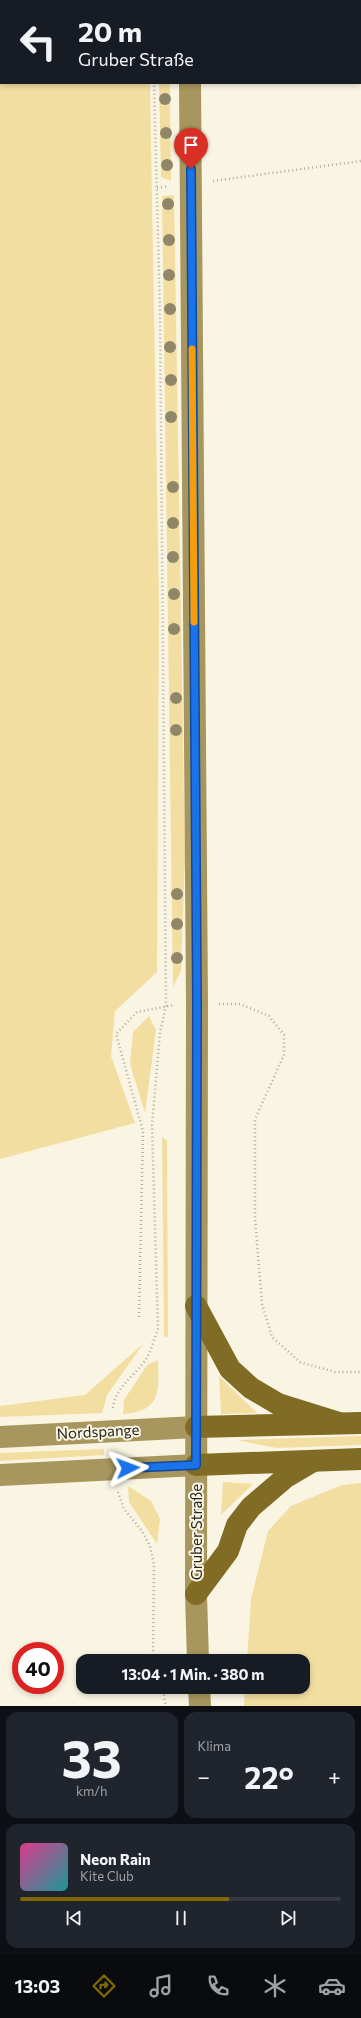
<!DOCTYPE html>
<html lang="de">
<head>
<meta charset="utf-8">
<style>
  :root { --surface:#171b24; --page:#20242c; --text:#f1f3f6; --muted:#9ea1a6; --line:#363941; --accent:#806800 }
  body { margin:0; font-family:Commissioner,sans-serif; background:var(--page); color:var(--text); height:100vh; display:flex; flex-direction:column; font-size:15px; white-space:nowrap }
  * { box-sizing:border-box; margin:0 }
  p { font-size:13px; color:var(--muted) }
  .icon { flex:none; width:22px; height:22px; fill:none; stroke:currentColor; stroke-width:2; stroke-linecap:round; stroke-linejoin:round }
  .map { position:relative; height:1706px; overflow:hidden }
  .panel { display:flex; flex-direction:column; gap:6px; padding:6px; background:#0d0f14; flex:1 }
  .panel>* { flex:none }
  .hud { position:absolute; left:0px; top:0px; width:361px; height:84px; box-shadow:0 2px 6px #0003; background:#171b24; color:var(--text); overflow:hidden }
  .speed { position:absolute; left:12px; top:1642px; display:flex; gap:8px; font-size:20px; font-weight:700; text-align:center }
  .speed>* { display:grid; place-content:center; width:52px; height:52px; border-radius:50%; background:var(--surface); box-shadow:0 2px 6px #0003; line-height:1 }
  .speed .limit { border:6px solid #d22; background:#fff; color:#111 }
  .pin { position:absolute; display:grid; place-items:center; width:34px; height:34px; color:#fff; margin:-41px -17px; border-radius:50% 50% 50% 0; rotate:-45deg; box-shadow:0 0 4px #0007 }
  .pin .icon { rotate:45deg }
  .me { position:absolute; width:44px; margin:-22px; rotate:87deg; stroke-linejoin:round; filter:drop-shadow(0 0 3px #0008) }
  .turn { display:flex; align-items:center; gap:14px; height:84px; padding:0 12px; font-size:18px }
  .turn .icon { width:52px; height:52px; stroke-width:2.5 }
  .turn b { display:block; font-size:28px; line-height:34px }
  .big { font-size:30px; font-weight:700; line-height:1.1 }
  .panel .widget { flex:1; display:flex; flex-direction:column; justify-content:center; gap:6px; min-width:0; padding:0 14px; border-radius:12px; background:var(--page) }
  .panel .dial { align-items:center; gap:0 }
  .dial b { font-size:52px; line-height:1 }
  .song { display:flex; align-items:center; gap:12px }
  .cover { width:48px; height:48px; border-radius:6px; background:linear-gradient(135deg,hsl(330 70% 55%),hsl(180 70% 35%)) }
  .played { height:4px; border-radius:2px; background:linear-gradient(90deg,var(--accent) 65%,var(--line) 65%) }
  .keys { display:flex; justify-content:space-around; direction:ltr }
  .heat { display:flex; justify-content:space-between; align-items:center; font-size:22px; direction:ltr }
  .panel .tiles { flex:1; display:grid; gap:6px; grid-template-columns:1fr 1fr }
  .widget:last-child { grid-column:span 2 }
  .trip { position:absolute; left:76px; top:1654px; width:234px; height:40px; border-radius:12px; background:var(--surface); box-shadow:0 2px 6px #0003; font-weight:700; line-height:40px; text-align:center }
  .tabs { display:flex; height:64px; justify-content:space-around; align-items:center; background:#090b0e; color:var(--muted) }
  .tabs .icon { width:28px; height:28px }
  .tabs .active { color:var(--accent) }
  .tabs b { font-size:18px; color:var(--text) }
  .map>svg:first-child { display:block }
  .green { fill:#f2dea0 }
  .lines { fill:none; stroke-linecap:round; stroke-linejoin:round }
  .path { stroke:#afab9e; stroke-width:2.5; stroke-dasharray:1 3; stroke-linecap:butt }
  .secondary { stroke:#a7965d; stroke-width:22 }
  .highway { stroke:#806c25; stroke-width:22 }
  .tree { fill:#8f8768 }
  .route-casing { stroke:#114b97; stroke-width:10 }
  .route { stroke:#1a73e8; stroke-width:7 }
  .slow { stroke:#f59e0b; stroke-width:7 }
  .labels { text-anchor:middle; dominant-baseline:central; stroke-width:4; stroke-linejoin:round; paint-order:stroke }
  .street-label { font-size:15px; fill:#26241e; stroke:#faf5e3 }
</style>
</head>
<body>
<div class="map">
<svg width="361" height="1706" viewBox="0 0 361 1706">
  <rect width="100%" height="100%" fill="#faf5e3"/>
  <!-- green -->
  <g class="green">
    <path d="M0 0H148L1 1V83H150L159 603 157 972 115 1011 111 1056 135 1123 0 1159Z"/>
    <path d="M159 83H170L171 181 161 177Z"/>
    <path d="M174 195 185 859 181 971 173 987 162 196Z"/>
    <path d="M149 1016 156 1030 145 1113 130 1064 133 1032Z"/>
    <path d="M162 1137 167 1141 168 1337 164 1336Z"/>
    <path d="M143 1344 107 1395 102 1413 0 1417V1406L85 1395Z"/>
    <path d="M158 1360C159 1391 161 1412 123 1414L124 1400 147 1365Z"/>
    <path d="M219 1376 257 1413 221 1414Z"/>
    <path d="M361 1436V1445L276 1448 237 1440Z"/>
    <path d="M104 1449V1455L0 1461V1453Z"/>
    <path d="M223 1482 253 1484 221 1515Z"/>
    <path d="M361 1483V1706H244L245 1687H303V1661H247L251 1599 268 1531 291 1506 342 1485Z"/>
    <path d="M128 1486 151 1501 160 1519 157 1544 129 1502Z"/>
  </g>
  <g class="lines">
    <!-- path -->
    <g class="path">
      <path d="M152 0V1"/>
      <path d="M213 181 361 161"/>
      <path d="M157 188 168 186"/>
      <path d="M219 1004H240L269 1016 284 1035V1055L255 1119V1218L262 1304 272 1337 300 1362 335 1372H361"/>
      <path d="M139 1317 143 1131 116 1034 137 1012 174 1005"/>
      <path d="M113 1408C115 1386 138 1374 148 1356 152 1348 154 1338 158 1330L152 1125 160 1032 166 1006 160 313 154 83"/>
      <path d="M118 1492 124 1509 142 1531 150 1546 154 1565 153 1654 155 1661"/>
      <path d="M162 1687 166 1706"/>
    </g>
    <!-- secondary -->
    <g class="secondary">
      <path d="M189 0V1"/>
      <path d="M190 83 197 1003 196 1594 198 1661"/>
      <path d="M0 1437 196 1427"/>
      <path d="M0 1475 196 1465"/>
      <path d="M199 1687 200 1706"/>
    </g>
    <!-- highway -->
    <g class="highway">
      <path d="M196 1306 230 1369 251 1388 278 1404 339 1423"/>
      <path d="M196 1427 361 1423"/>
      <path d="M196 1465 361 1459"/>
      <path d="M196 1594 228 1551 237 1525 251 1507 286 1477 313 1461"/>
    </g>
  </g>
  <!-- trees -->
  <g class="tree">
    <circle cx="165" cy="99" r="6"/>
    <circle cx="166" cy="133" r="6"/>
    <circle cx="167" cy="165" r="6"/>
    <circle cx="168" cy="204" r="6"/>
    <circle cx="169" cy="240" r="6"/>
    <circle cx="169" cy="275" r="6"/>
    <circle cx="170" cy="309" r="6"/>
    <circle cx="170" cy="347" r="6"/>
    <circle cx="171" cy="380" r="6"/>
    <circle cx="171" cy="417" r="6"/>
    <circle cx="173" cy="487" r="6"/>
    <circle cx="173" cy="523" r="6"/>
    <circle cx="173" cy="557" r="6"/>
    <circle cx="174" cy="594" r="6"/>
    <circle cx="174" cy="629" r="6"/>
    <circle cx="176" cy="698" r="6"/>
    <circle cx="176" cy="730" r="6"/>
    <circle cx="177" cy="894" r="6"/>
    <circle cx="177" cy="924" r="6"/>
    <circle cx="177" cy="958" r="6"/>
  </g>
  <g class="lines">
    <defs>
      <path id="route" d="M128 1468 196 1465 197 1003 191 169"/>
    </defs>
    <!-- route casing -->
    <use href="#route" class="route-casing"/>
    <!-- route -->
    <use href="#route" class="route"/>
    <!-- slow -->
    <path class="slow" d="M192 349 194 622"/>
  </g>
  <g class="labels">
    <!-- street labels -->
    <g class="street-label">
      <text transform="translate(98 1431) rotate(-3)">Nordspange</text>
      <text transform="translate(196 1532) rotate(-90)">Gruber Straße</text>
    </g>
  </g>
</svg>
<div class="speed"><div class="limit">40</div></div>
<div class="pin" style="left:191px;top:169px;background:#d93025"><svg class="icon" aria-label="arrive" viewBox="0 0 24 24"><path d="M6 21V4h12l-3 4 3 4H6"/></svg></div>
<svg class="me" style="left:128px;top:1468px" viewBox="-20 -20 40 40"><path d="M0-17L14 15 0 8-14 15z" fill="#1a73e8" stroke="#fff" stroke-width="4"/></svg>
<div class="trip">13:04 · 1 Min. · 380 m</div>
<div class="hud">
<div class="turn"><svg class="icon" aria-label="left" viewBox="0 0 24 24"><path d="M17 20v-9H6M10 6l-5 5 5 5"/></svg><div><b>20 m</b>Gruber Straße</div></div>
</div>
</div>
<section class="panel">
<div class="tiles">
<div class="widget dial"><b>33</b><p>km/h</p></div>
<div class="widget"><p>Klima</p>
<div class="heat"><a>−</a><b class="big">22°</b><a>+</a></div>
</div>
<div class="widget">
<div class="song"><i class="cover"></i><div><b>Neon Rain</b><p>Kite Club</p></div></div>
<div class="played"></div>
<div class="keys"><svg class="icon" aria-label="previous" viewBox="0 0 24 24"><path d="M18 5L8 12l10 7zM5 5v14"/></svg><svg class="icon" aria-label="pause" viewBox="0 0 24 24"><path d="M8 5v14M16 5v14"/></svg><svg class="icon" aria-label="next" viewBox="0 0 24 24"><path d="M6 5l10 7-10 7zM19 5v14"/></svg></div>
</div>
</div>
</section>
<nav class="tabs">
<b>13:03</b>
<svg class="icon active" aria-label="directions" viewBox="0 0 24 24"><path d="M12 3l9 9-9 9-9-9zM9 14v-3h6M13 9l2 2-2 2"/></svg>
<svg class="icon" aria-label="music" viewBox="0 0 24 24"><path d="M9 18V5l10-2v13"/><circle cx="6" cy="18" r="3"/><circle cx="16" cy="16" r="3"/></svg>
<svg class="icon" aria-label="phone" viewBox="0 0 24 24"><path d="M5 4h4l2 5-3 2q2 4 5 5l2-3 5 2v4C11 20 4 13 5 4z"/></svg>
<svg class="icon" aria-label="climate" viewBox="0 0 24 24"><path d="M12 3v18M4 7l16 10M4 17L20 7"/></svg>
<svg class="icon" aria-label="car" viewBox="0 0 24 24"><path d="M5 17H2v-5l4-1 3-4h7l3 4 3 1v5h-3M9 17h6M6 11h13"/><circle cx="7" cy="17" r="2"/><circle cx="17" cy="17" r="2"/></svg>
</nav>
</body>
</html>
